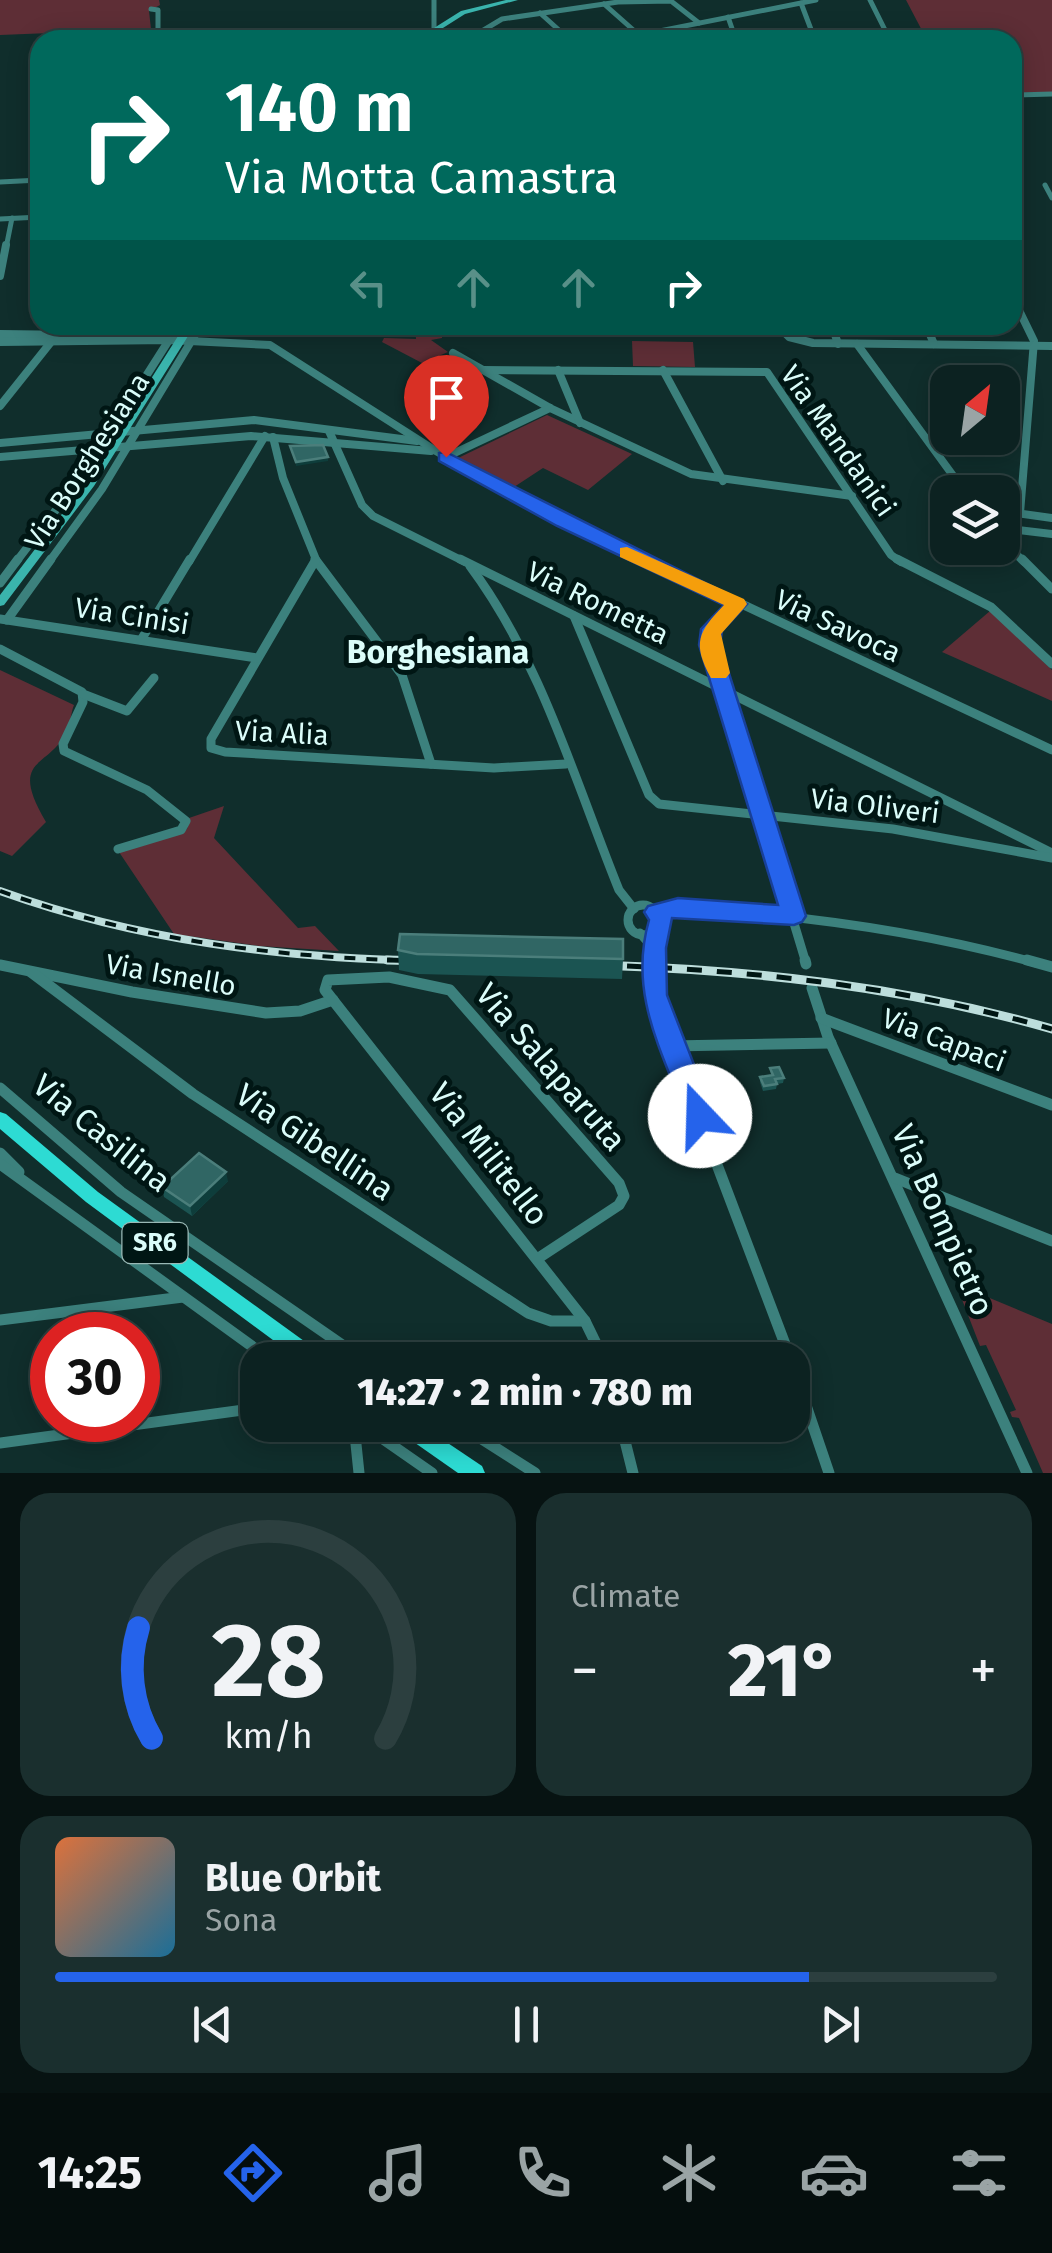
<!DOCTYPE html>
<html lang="en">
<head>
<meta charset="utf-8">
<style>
  :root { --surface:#0c2221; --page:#1a2f2e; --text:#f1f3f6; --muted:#9aa4a5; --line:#2c3f3f; --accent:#2563eb }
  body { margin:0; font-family:"Fira Sans",sans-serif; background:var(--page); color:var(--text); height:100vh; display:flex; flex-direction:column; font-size:38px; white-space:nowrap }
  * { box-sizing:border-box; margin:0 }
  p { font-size:32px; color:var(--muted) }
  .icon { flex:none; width:55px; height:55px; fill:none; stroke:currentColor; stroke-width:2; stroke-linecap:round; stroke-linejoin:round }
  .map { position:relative; height:1473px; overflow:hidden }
  .details { display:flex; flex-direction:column; gap:20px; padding:20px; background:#071312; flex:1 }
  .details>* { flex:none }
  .hud { position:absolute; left:30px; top:30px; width:992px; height:305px; border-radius:30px; box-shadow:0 5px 25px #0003,0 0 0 2px var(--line); background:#00695c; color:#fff; overflow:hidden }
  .needle { width:65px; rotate:29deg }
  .tools { position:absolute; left:930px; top:365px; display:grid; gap:20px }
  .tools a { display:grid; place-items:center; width:90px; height:90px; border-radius:20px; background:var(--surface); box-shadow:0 5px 25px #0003,0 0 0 2px var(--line); font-size:50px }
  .speed { position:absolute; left:30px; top:1312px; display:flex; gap:20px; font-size:50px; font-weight:700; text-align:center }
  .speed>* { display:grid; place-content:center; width:130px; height:130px; border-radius:50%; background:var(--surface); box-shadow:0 5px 25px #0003,0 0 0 2px var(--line); line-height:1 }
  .speed .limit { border:15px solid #d22; background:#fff; color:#111 }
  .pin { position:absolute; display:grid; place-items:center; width:85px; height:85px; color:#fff; margin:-102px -42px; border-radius:50% 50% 50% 0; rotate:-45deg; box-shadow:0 0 10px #0007 }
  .pin .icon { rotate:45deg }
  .me { position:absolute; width:110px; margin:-55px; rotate:339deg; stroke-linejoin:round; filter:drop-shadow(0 0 8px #0008) }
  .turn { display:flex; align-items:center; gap:35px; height:210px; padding:0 30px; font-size:45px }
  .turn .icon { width:130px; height:130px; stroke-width:2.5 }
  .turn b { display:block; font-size:70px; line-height:85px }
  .lanes { display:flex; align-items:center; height:95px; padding:0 30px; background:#0003; justify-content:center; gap:50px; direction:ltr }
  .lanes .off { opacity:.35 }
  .big { font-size:75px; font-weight:800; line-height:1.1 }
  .details .widget { flex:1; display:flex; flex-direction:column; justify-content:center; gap:15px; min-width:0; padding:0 35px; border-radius:30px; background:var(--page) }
  .details .dial { align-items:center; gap:0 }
  .dial svg { height:260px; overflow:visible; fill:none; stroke:var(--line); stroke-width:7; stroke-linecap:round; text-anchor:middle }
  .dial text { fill:var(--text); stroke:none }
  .song { display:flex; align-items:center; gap:30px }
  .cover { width:120px; height:120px; border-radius:15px; background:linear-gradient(135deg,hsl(20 70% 55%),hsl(200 70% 35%)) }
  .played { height:10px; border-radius:5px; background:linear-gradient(90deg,var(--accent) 80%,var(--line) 80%) }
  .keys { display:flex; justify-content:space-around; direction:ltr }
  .heat { display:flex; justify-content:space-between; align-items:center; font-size:55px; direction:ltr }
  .details .tiles { flex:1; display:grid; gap:20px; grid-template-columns:1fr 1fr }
  .widget:last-child { grid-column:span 2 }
  .trip { position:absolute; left:240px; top:1342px; width:570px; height:100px; border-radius:30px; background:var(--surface); box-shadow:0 5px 25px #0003,0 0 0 2px var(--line); font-weight:800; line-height:100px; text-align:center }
  .dock { display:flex; height:160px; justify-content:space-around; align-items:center; background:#050e0d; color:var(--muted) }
  .dock .icon { width:70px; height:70px }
  .dock .on { color:var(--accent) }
  .dock b { font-size:45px; color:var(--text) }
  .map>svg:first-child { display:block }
  .green { fill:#5e2e36 }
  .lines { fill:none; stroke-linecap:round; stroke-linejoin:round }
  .street-far3 { stroke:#3c817d; stroke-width:5 }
  .street-far2 { stroke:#3c817d; stroke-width:8 }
  .street-far1 { stroke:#3c817d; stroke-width:9 }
  .street { stroke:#3c817d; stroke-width:11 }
  .secondary { fill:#3ab4ad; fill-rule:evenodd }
  .primary { fill:#2ddbd3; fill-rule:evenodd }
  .rail-far1-casing { stroke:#bddedc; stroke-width:8 }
  .rail-casing { stroke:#bddedc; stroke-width:9 }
  .rail-far1 { stroke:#001614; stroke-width:4; stroke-dasharray:11; stroke-linecap:butt }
  .rail { stroke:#001614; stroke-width:5; stroke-dasharray:15; stroke-linecap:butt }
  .wall { fill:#1b5452 }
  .shaded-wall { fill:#0e3d3b }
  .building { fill:#306664; stroke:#4b7e7b; stroke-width:2.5 }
  .route { fill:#2563eb; stroke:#184099; stroke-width:2.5 }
  .slow { fill:#f59e0b }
  .labels { text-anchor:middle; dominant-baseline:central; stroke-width:10; stroke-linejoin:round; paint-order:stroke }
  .shield { fill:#001614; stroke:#99b8b5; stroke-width:2.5 }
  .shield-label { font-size:25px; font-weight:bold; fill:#dbfdfa }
  .street-label { font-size:28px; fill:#dbfdfa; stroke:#001614 }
  .quarter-label { font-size:32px; font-weight:bold; fill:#dbfdfa; stroke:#001614 }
  .near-street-label { font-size:32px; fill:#dbfdfa; stroke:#001614 }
</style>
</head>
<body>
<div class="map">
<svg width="1052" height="1473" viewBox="0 0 1052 1473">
  <rect width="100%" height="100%" fill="#102e2c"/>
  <!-- green -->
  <g class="green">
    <path d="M0 0H159L160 5 149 11 151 29 0 35Z"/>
    <path d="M906 0H1052V92L1013 93 1012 40H927Z"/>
    <path d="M415 325H443L442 338 431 340 448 352 422 363 382 342 384 338 416 339Z"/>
    <path d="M632 341 693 342 695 367 633 366Z"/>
    <path d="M547 415 632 454 588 490 543 468 511 489 456 459Z"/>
    <path d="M990 611 1052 670V701L942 652Z"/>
    <path d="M0 670 74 705C71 712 71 721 68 728 52 770 6 754 46 822L12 856 0 851Z"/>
    <path d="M224 806 214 838 298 928 315 926 339 951 259 946 174 934 119 852 187 829 189 818Z"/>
    <path d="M956 1284 1052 1324V1473H1043L1019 1418 1012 1417 1010 1412 1016 1410 986 1345 980 1346Z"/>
  </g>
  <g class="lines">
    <!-- street-far3 -->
    <g class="street-far3">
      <path d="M434 0V30"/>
      <path d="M870 0 890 40"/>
      <path d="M801 3 815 40"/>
      <path d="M604 4 639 35"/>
      <path d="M151 9 158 10V40"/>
      <path d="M540 13 570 40"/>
      <path d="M728 17 736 40"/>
      <path d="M467 40 502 19 618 2 671 1 699 23"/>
      <path d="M614 40 816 0"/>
      <path d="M1012 95 1052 94"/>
      <path d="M0 182 40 180"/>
      <path d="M1045 185 1052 198"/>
      <path d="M0 219 40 217"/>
      <path d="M6 248 12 218"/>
    </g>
    <!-- street-far2 -->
    <g class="street-far2">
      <path d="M0 276 6 245"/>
      <path d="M1012 296 1034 341 1020 513"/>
      <path d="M777 325 789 337 813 343 1052 346"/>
      <path d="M832 325 838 344"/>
      <path d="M926 325 934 344"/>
      <path d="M0 334 157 336"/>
      <path d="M0 342 169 340 270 345 436 451 539 509 651 562"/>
      <path d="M857 344 965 492"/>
      <path d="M453 353 550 408 691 474 852 496"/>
      <path d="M482 370 767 372 891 555 901 562"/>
      <path d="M558 370 580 423"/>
      <path d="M663 370 723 481"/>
      <path d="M0 406 51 342"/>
      <path d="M329 431 362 505 373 516 465 562"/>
      <path d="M273 437 283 478 317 562"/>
      <path d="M0 443 254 420 417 441"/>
      <path d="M0 457 251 436 431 451"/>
      <path d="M446 457 550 408"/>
      <path d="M1002 511 1052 518"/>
      <path d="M1002 528 1052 534"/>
      <path d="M1002 540 1024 562"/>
      <path d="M16 562 85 472 169 340"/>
      <path d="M49 562 102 489 201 325"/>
      <path d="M189 562 265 436"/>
    </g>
    <!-- street-far1 -->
    <g class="street-far1">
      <path d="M315 559 402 675 431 764"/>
      <path d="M460 559 1052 853"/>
      <path d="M646 559 1052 750"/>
      <path d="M897 559 991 607 1052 664"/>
      <path d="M1022 559 1052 589"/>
      <path d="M315 561 211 739V748L225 752 494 768 566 764"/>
      <path d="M470 566C541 661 575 781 619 890L634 909"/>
      <path d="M0 583 18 559"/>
      <path d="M737 604 711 629 710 645 806 963"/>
      <path d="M574 616 649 795 659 804 893 829 1052 858"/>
      <path d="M0 619 257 658"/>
      <path d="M7 620 51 559"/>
      <path d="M141 640 190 559"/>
      <path d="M0 649 82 692 83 702 63 744 64 751 147 790 186 821 181 830 118 849"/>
      <path d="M83 694 127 711 154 678"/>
      <circle cx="643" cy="920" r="15"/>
      <path d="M657 912C695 905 733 911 771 915 861 924 949 939 1036 963"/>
      <path d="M640 933 653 948 660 925"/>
      <path d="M653 963V948"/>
    </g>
    <!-- street -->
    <g class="street">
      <path d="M653 960 652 982 658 1009 791 1360"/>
      <path d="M805 960 806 964"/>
      <path d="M1027 960 1052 967"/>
      <path d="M0 965 132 992 266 1013 300 1011 333 1000"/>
      <path d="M31 972 193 1094 528 1313 551 1321H585"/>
      <path d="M812 988 828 1037 1027 1473"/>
      <path d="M821 1018 1052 1105"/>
      <path d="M672 1046 831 1043"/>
      <path d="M0 1088 121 1192 364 1360"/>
      <path d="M0 1153 19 1172"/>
      <path d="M0 1164 271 1360"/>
      <path d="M895 1178 1052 1241"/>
      <path d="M537 1259 619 1205 624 1196 619 1183 450 990 389 977 328 980 325 990 585 1321 604 1360"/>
      <path d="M0 1320 183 1297"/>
      <path d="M792 1364 829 1473"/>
      <path d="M354 1425 359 1473"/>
      <path d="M363 1425 432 1473"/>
      <path d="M460 1425 535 1473"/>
      <path d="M621 1425 633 1473"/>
      <path d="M0 1443 258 1408"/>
    </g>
    <!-- secondary -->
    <g class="secondary">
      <path d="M506 0H518L465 14 424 40H415L461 11Z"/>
      <path d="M185 325H195L94 486 4 605 0 606V595L84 485Z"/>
    </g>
    <!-- primary -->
    <g class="primary">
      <path d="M0 1112 6 1114 98 1192 322 1354 325 1360H300L86 1202 0 1129Z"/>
      <path d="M395 1425H421L482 1466 485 1473H458L398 1431Z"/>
    </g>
    <defs>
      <path id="rail-far1" d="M0 891C139 941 280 958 427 961"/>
      <g id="rail">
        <path d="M387 960 427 961"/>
        <path d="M597 965C752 970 902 986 1052 1029"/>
      </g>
    </defs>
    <!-- rail-far1 casing -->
    <use href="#rail-far1" class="rail-far1-casing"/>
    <!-- rail casing -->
    <use href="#rail" class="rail-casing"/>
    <!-- rail-far1 -->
    <use href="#rail-far1" class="rail-far1"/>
    <!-- rail -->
    <use href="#rail" class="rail"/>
  </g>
  <!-- wall -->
  <g class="wall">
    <path d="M398 950 623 959 622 979 418 974 399 970Z"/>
    <path d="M770 1068 784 1078 783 1083 777 1084 776 1089 763 1091 760 1082V1077L771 1076Z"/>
    <path d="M228 1181 192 1216 164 1197 162 1187Z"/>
  </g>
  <!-- shaded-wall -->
  <g class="shaded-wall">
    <path d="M328 457V461L296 466V462Z"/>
    <path d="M226 1172 228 1181 192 1216 190 1206Z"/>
  </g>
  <!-- building -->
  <g class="building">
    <path d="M323 445 328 457 296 462 290 446Z"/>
    <path d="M400 934 623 939V959L417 954 398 950Z"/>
    <path d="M779 1067 784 1078 775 1079 777 1084 764 1086 760 1077 773 1075 770 1068Z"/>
    <path d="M199 1153 226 1172 190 1206 162 1187Z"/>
  </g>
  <!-- route -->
  <path class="route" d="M446 452 747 604 722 631 720 645 806 916 802 922 794 925 672 918 666 948 667 995 714 1116 710 1124 700 1128 690 1124 686 1116C661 1049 628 993 649 920L644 912 648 906 678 898 778 905 699 645 701 629 724 605 557 526 439 461V453Z"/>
  <!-- slow -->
  <path class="slow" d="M627 547 744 599 747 604 744 608 721 634 730 673 726 678H711C692 643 698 632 724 605L620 557V548Z"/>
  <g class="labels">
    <!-- shield labels -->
    <rect class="shield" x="122.5" y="1223" width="65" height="40" rx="8"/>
    <g class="shield-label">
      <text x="155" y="1243">SR6</text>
    </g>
    <!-- street labels -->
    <g class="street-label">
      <text transform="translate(838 441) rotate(55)">Via Mandanici</text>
      <text transform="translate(87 461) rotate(-57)">Via Borghesiana</text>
      <text transform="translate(598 603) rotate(26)">Via Rometta</text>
      <text transform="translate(132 616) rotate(9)">Via Cinisi</text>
      <text transform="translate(838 626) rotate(25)">Via Savoca</text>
      <text transform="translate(282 733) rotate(3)">Via Alia</text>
      <text transform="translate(875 806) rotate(7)">Via Oliveri</text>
      <text transform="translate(171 975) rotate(10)">Via Isnello</text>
      <text transform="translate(944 1040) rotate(21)">Via Capaci</text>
    </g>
    <!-- quarter labels -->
    <g class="quarter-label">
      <text x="438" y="652">Borghesiana</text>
    </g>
    <!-- near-street labels -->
    <g class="near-street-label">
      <text transform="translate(551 1067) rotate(49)">Via Salaparuta</text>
      <text transform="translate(102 1133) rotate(39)">Via Casilina</text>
      <text transform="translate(315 1142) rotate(34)">Via Gibellina</text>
      <text transform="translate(489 1154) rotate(52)">Via Militello</text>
      <text transform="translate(943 1220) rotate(66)">Via Bompietro</text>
    </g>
  </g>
</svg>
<div class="tools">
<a><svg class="needle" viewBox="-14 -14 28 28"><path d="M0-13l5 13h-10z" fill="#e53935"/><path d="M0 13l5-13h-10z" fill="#9aa4a5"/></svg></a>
<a><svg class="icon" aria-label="layers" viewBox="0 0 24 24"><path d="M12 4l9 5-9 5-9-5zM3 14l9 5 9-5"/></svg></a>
</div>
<div class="speed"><div class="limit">30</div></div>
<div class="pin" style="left:446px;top:457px;background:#d93025"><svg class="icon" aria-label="arrive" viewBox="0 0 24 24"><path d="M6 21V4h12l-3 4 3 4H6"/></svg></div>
<svg class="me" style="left:700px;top:1116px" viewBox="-20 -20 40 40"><circle r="19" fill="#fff"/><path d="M0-13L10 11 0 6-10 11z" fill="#2563eb"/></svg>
<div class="trip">14:27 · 2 min · 780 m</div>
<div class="hud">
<div class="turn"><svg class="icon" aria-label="right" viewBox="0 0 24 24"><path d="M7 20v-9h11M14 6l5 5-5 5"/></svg><div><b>140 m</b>Via Motta Camastra</div></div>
<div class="lanes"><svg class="icon off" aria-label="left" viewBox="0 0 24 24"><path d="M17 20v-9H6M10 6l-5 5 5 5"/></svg><svg class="icon off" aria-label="ahead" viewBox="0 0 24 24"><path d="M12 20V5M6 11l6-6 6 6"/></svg><svg class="icon off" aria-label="ahead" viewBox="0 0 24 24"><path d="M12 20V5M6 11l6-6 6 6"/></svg><svg class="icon" aria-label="right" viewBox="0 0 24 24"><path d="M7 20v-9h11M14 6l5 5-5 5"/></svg></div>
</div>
</div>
<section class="details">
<div class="tiles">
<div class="widget dial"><svg viewBox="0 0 100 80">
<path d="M14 69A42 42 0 1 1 86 69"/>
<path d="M14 69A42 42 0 0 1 10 35" stroke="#2563eb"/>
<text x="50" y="56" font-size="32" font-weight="700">28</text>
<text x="50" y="72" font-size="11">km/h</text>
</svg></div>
<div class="widget"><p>Climate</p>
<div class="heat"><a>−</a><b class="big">21°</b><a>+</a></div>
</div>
<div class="widget">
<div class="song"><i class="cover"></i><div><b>Blue Orbit</b><p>Sona</p></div></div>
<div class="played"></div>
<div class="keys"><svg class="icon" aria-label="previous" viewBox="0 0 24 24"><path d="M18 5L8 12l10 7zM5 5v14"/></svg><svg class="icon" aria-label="pause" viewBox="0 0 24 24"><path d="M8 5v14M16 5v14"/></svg><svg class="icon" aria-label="next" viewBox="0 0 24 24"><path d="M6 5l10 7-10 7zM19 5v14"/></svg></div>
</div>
</div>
</section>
<nav class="dock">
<b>14:25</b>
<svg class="icon on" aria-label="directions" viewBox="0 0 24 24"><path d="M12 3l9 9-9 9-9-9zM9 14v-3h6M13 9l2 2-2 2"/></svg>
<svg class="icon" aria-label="music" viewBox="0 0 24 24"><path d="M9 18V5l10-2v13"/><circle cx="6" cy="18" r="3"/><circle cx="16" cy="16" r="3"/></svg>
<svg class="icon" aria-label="phone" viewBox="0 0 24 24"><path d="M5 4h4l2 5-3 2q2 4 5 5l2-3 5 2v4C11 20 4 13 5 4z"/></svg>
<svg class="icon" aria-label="climate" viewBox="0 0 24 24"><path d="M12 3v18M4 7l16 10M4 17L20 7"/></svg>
<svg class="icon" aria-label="car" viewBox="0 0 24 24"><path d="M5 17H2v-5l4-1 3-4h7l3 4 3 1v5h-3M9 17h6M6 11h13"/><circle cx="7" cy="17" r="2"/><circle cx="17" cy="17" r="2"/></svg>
<svg class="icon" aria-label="filters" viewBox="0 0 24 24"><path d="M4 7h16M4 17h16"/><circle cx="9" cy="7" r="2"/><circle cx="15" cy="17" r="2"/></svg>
</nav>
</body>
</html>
